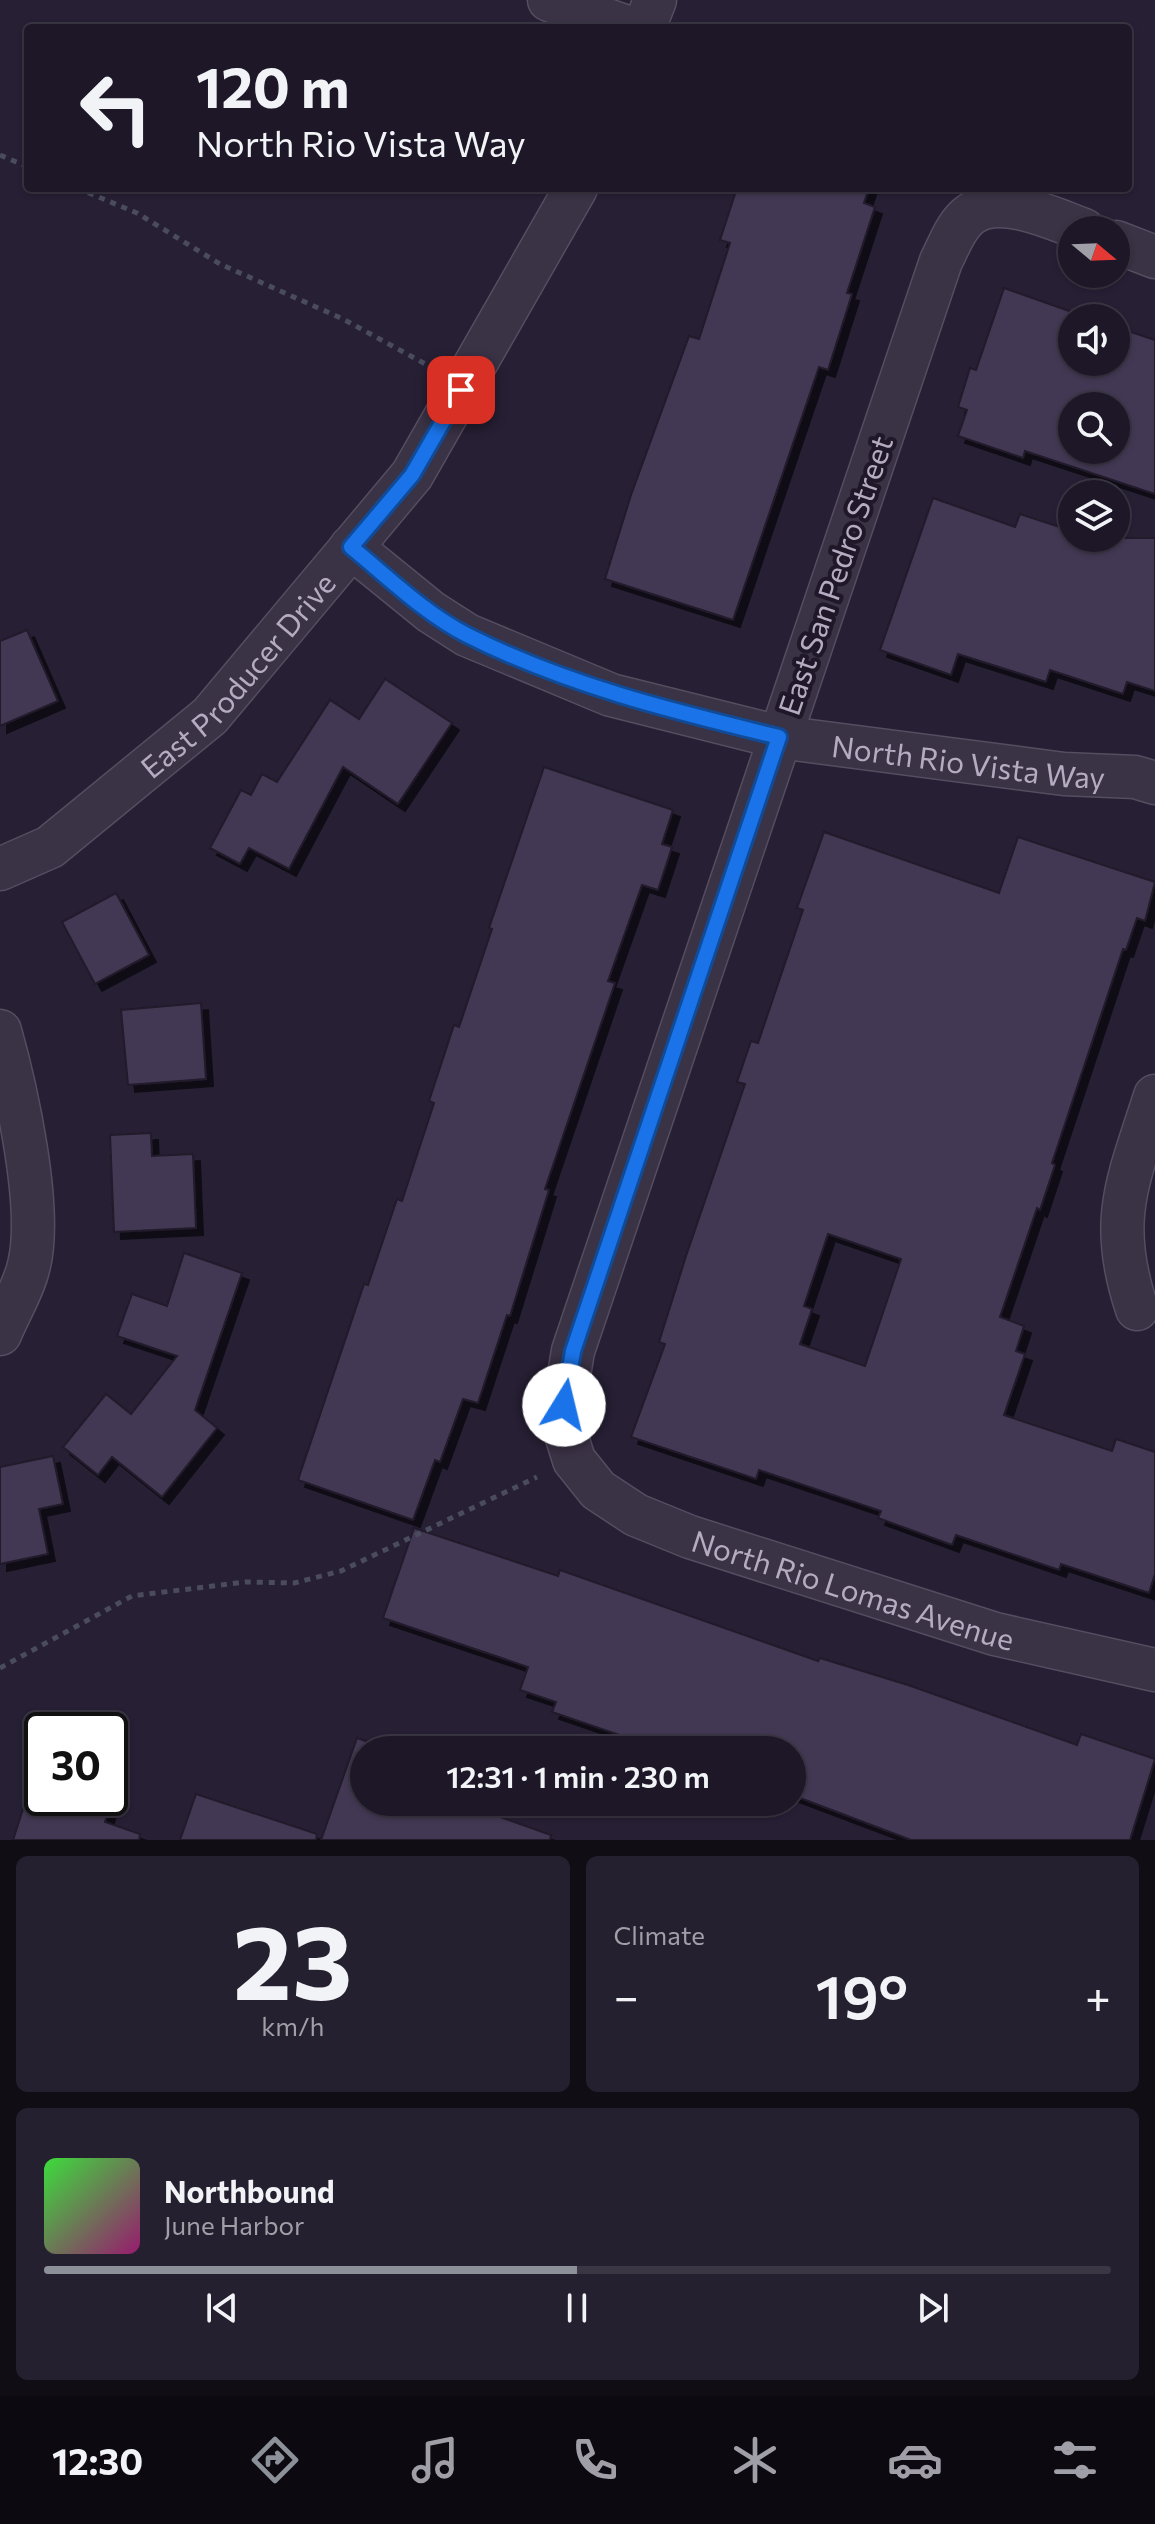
<!DOCTYPE html>
<html lang="en">
<head>
<meta charset="utf-8">
<style>
  :root { --surface:#1d1727; --page:#25202f; --text:#f1f3f6; --muted:#a09fa7; --line:#3b3644; --accent:#8c9099 }
  body { margin:0; font-family:Commissioner,sans-serif; background:var(--page); color:var(--text); height:100vh; display:flex; flex-direction:column; font-size:30px; white-space:nowrap }
  * { box-sizing:border-box; margin:0 }
  p { font-size:26px; color:var(--muted) }
  .icon { flex:none; width:44px; height:44px; fill:none; stroke:currentColor; stroke-width:2; stroke-linecap:round; stroke-linejoin:round }
  .map { position:relative; height:1840px; overflow:hidden }
  .sheet { display:flex; flex-direction:column; gap:16px; padding:16px; background:#100d15; flex:1 }
  .sheet>* { flex:none }
  .banner { position:absolute; left:24px; top:24px; width:1108px; height:168px; border-radius:8px; box-shadow:0 2px 6px #0004,0 0 0 2px var(--line); background:#1d1727; color:var(--text); overflow:hidden }
  .needle { width:52px; rotate:109deg }
  .fabs { position:absolute; left:1058px; top:216px; display:grid; gap:16px }
  .fabs a { display:grid; place-items:center; width:72px; height:72px; border-radius:50%; background:var(--surface); box-shadow:0 2px 6px #0004,0 0 0 2px var(--line); font-size:40px }
  .speed { position:absolute; left:24px; top:1712px; display:flex; gap:16px; font-size:40px; font-weight:700; text-align:center }
  .speed>* { display:grid; place-content:center; width:104px; height:104px; border-radius:50%; background:var(--surface); box-shadow:0 2px 6px #0004,0 0 0 2px var(--line); line-height:1 }
  .speed .limit { border:4px solid #111; border-radius:12px; background:#fff; color:#111 }
  .pin { position:absolute; display:grid; place-items:center; width:68px; height:68px; color:#fff; margin:-34px; border-radius:16px; box-shadow:0 4px 12px #0006 }
  .me { position:absolute; width:88px; margin:-44px; rotate:9deg; stroke-linejoin:round; filter:drop-shadow(0 0 6px #0008) }
  .turn { display:flex; align-items:center; gap:28px; height:168px; padding:0 40px; font-size:36px }
  .turn .icon { width:104px; height:104px; stroke-width:2.5 }
  .turn b { display:block; font-size:56px; line-height:68px }
  .big { font-size:60px; font-weight:600; line-height:1.1 }
  .sheet .card { flex:1; display:flex; flex-direction:column; justify-content:center; gap:12px; min-width:0; padding:0 28px; border-radius:12px; background:var(--page) }
  .sheet .dial { align-items:center; gap:0 }
  .dial b { font-size:104px; line-height:1 }
  .song { display:flex; align-items:center; gap:24px }
  .cover { width:96px; height:96px; border-radius:12px; background:linear-gradient(135deg,hsl(120 70% 55%),hsl(320 70% 35%)) }
  .played { height:8px; border-radius:4px; background:linear-gradient(90deg,var(--accent) 50%,var(--line) 50%) }
  .keys { display:flex; justify-content:space-around; direction:ltr }
  .heat { display:flex; justify-content:space-between; align-items:center; font-size:44px; direction:ltr }
  .sheet .tiles { flex:1; display:grid; gap:16px; grid-template-columns:1fr 1fr }
  .card:last-child { grid-column:span 2 }
  .trip { position:absolute; left:350px; top:1736px; width:456px; height:80px; border-radius:40px; background:var(--surface); box-shadow:0 2px 6px #0004,0 0 0 2px var(--line); font-weight:600; line-height:80px; text-align:center }
  .tabs { display:flex; height:128px; justify-content:space-around; align-items:center; background:#0c0910; color:var(--muted) }
  .tabs .icon { width:56px; height:56px }
  .tabs .current { color:var(--accent) }
  .tabs b { font-size:36px; color:var(--text) }
  .map>svg:first-child { display:block }
  .building { fill:#423852; stroke:#211a2b; stroke-width:2; fill-rule:evenodd; filter:url(#shadow) }
  .lines { fill:none; stroke-linecap:round; stroke-linejoin:round }
  .street-casing { stroke:#554d60; stroke-width:45 }
  .path { stroke:#4a4c5e; stroke-width:5; stroke-dasharray:6 6; stroke-linecap:butt }
  .street { stroke:#3a3245; stroke-width:42 }
  .route-casing { stroke:#114b97; stroke-width:20 }
  .route { stroke:#1a73e8; stroke-width:14 }
  .labels { text-anchor:middle; dominant-baseline:central; stroke-width:8; stroke-linejoin:round; paint-order:stroke }
  .street-label { font-size:30px; fill:#b6acc2; stroke:#1f1829 }
</style>
</head>
<body>
<div class="map">
<svg width="1155" height="1840" viewBox="0 0 1155 1840">
  <defs>
    <filter id="shadow"><feDropShadow dx="7" dy="7" stdDeviation="0" flood-color="#0009"/></filter>
  </defs>
  <rect width="100%" height="100%" fill="#271f34"/>
  <!-- building -->
  <g class="building">
    <path d="M737 188H869L864 203 875 207 847 293 852 294 828 370 819 367 733 620 605 579 631 495 689 336 699 339 730 243 720 240Z"/>
    <path d="M1004 288 1089 318H1072V362H1116V327L1155 340V494L1025 451 1023 458 958 436 967 410 958 407 970 368 976 370ZM1072 406H1116V450H1072Z"/>
    <path d="M933 498 1015 527 1020 514 1072 531V538H1155V691L1127 682 1123 694 1050 670 1046 682 958 654 951 675 880 650Z"/>
    <path d="M27 630 58 701 0 726V641Z"/>
    <path d="M385 679 452 723 398 804 343 767 289 869 249 848 240 864 210 848 241 790 251 795 262 774 277 782 330 700 359 719Z"/>
    <path d="M544 767 673 810 662 844 672 847 658 890 642 885 608 981 615 983 545 1189 549 1190 510 1316 507 1315 478 1403 463 1399 440 1462 435 1460 413 1520 298 1480 364 1284 368 1285 397 1199 402 1201 434 1103 429 1101 454 1025 459 1027 492 929 489 928Z"/>
    <path d="M824 832 999 893 1018 837 1155 882 1145 921 1137 918 1126 950 1123 949 1052 1163 1055 1165 1040 1210 1037 1208 1000 1317 1024 1326 1016 1351 1025 1354 1004 1415 1112 1451 1116 1439 1155 1452V1574L1149 1593 1061 1564 1059 1570 956 1535 952 1545 878 1518 881 1511 759 1470 756 1479 631 1437 665 1344 659 1342 686 1256 745 1084 737 1082 751 1041 758 1043 803 910 797 908ZM828 1234 901 1259 865 1366 800 1344 812 1309 804 1306Z"/>
    <path d="M116 893 149 955 95 984 62 922Z"/>
    <path d="M201 1003 206 1079 128 1085 121 1010Z"/>
    <path d="M151 1133 152 1156 193 1154 196 1228 114 1232 110 1135Z"/>
    <path d="M184 1253 242 1273 195 1410 217 1428 162 1497 112 1457 98 1475 63 1447 106 1394 131 1414 177 1356 117 1336 132 1294 167 1306Z"/>
    <path d="M53 1456 63 1504 39 1509 48 1554 0 1564V1467Z"/>
    <path d="M414 1528 558 1576 560 1570 818 1661 820 1658 908 1685 1077 1745 1081 1734 1155 1759 1130 1840H911L792 1795V1750H663L552 1712 556 1702 520 1690 528 1667 383 1618Z"/>
    <path d="M357 1738 392 1750H364V1802H490L486 1812 551 1835 550 1840H321Z"/>
    <path d="M196 1794 317 1834 316 1840H180Z"/>
    <path d="M27 1797 63 1809 67 1798H113L105 1822 140 1834 139 1840H13Z"/>
  </g>
  <g class="lines">
    <defs>
      <g id="street">
        <path d="M549 0 630 28"/>
        <path d="M644 28 655 0"/>
        <path id="s1" d="M1084 230C1054 219 1001 193 971 214 956 224 949 246 941 261L573 1351 564 1405 565 1431 574 1460 598 1490 636 1515 690 1537 995 1634 1155 1670"/>
        <path d="M1116 242 1155 257"/>
        <path id="s2" d="M351 547 431 612 467 635 611 695 779 737 1064 774 1135 777 1155 783"/>
        <path id="s3" d="M0 869 50 847 210 716 412 475 576 188"/>
        <path d="M0 1031C16 1088 43 1208 29 1265 24 1288 9 1312 0 1334"/>
        <path d="M1137 1309C1107 1220 1128 1181 1155 1096"/>
      </g>
    </defs>
    <!-- street casing -->
    <use href="#street" class="street-casing"/>
    <!-- path -->
    <g class="path">
      <path d="M0 155 28 167"/>
      <path d="M77 188 137 213 220 264 343 319 429 366"/>
      <path d="M0 1668 132 1596 245 1582 294 1583 341 1571 537 1477"/>
    </g>
    <!-- street -->
    <use href="#street" class="street"/>
  </g>
  <g class="lines">
    <defs>
      <path id="route" d="M461 390 412 475 351 547C388 577 424 613 467 635 566 685 672 711 779 737L573 1351 564 1405"/>
    </defs>
    <!-- route casing -->
    <use href="#route" class="route-casing"/>
    <!-- route -->
    <use href="#route" class="route"/>
  </g>
  <g class="labels">
    <!-- street labels -->
    <g class="street-label">
      <text transform="translate(834 575) rotate(-71)">East San Pedro Street</text>
      <text stroke="none"><textPath href="#s3" startOffset="310">East Producer Drive</textPath></text>
      <text stroke="none"><textPath href="#s2" startOffset="666">North Rio Vista Way</textPath></text>
      <text stroke="none"><textPath href="#s1" startOffset="1750">North Rio Lomas Avenue</textPath></text>
    </g>
  </g>
</svg>
<div class="fabs">
<a><svg class="needle" viewBox="-14 -14 28 28"><path d="M0-13l5 13h-10z" fill="#e53935"/><path d="M0 13l5-13h-10z" fill="#a09fa7"/></svg></a>
<a><svg class="icon" aria-label="sound" viewBox="0 0 24 24"><path d="M4 9h4l5-4v14l-5-4H4zM17 9q2 3 0 6"/></svg></a>
<a><svg class="icon" aria-label="search" viewBox="0 0 24 24"><circle cx="10" cy="10" r="6"/><path d="M15 15l6 6"/></svg></a>
<a><svg class="icon" aria-label="layers" viewBox="0 0 24 24"><path d="M12 4l9 5-9 5-9-5zM3 14l9 5 9-5"/></svg></a>
</div>
<div class="speed"><div class="limit">30</div></div>
<div class="pin" style="left:461px;top:390px;background:#d93025"><svg class="icon" aria-label="arrive" viewBox="0 0 24 24"><path d="M6 21V4h12l-3 4 3 4H6"/></svg></div>
<svg class="me" style="left:564px;top:1405px" viewBox="-20 -20 40 40"><circle r="19" fill="#fff"/><path d="M0-13L10 11 0 6-10 11z" fill="#1a73e8"/></svg>
<div class="trip">12:31 · 1 min · 230 m</div>
<div class="banner">
<div class="turn"><svg class="icon" aria-label="left" viewBox="0 0 24 24"><path d="M17 20v-9H6M10 6l-5 5 5 5"/></svg><div><b>120 m</b>North Rio Vista Way</div></div>
</div>
</div>
<section class="sheet">
<div class="tiles">
<div class="card dial"><b>23</b><p>km/h</p></div>
<div class="card"><p>Climate</p>
<div class="heat"><a>−</a><b class="big">19°</b><a>+</a></div>
</div>
<div class="card">
<div class="song"><i class="cover"></i><div><b>Northbound</b><p>June Harbor</p></div></div>
<div class="played"></div>
<div class="keys"><svg class="icon" aria-label="previous" viewBox="0 0 24 24"><path d="M18 5L8 12l10 7zM5 5v14"/></svg><svg class="icon" aria-label="pause" viewBox="0 0 24 24"><path d="M8 5v14M16 5v14"/></svg><svg class="icon" aria-label="next" viewBox="0 0 24 24"><path d="M6 5l10 7-10 7zM19 5v14"/></svg></div>
</div>
</div>
</section>
<nav class="tabs">
<b>12:30</b>
<svg class="icon current" aria-label="directions" viewBox="0 0 24 24"><path d="M12 3l9 9-9 9-9-9zM9 14v-3h6M13 9l2 2-2 2"/></svg>
<svg class="icon" aria-label="music" viewBox="0 0 24 24"><path d="M9 18V5l10-2v13"/><circle cx="6" cy="18" r="3"/><circle cx="16" cy="16" r="3"/></svg>
<svg class="icon" aria-label="phone" viewBox="0 0 24 24"><path d="M5 4h4l2 5-3 2q2 4 5 5l2-3 5 2v4C11 20 4 13 5 4z"/></svg>
<svg class="icon" aria-label="climate" viewBox="0 0 24 24"><path d="M12 3v18M4 7l16 10M4 17L20 7"/></svg>
<svg class="icon" aria-label="car" viewBox="0 0 24 24"><path d="M5 17H2v-5l4-1 3-4h7l3 4 3 1v5h-3M9 17h6M6 11h13"/><circle cx="7" cy="17" r="2"/><circle cx="17" cy="17" r="2"/></svg>
<svg class="icon" aria-label="filters" viewBox="0 0 24 24"><path d="M4 7h16M4 17h16"/><circle cx="9" cy="7" r="2"/><circle cx="15" cy="17" r="2"/></svg>
</nav>
</body>
</html>
